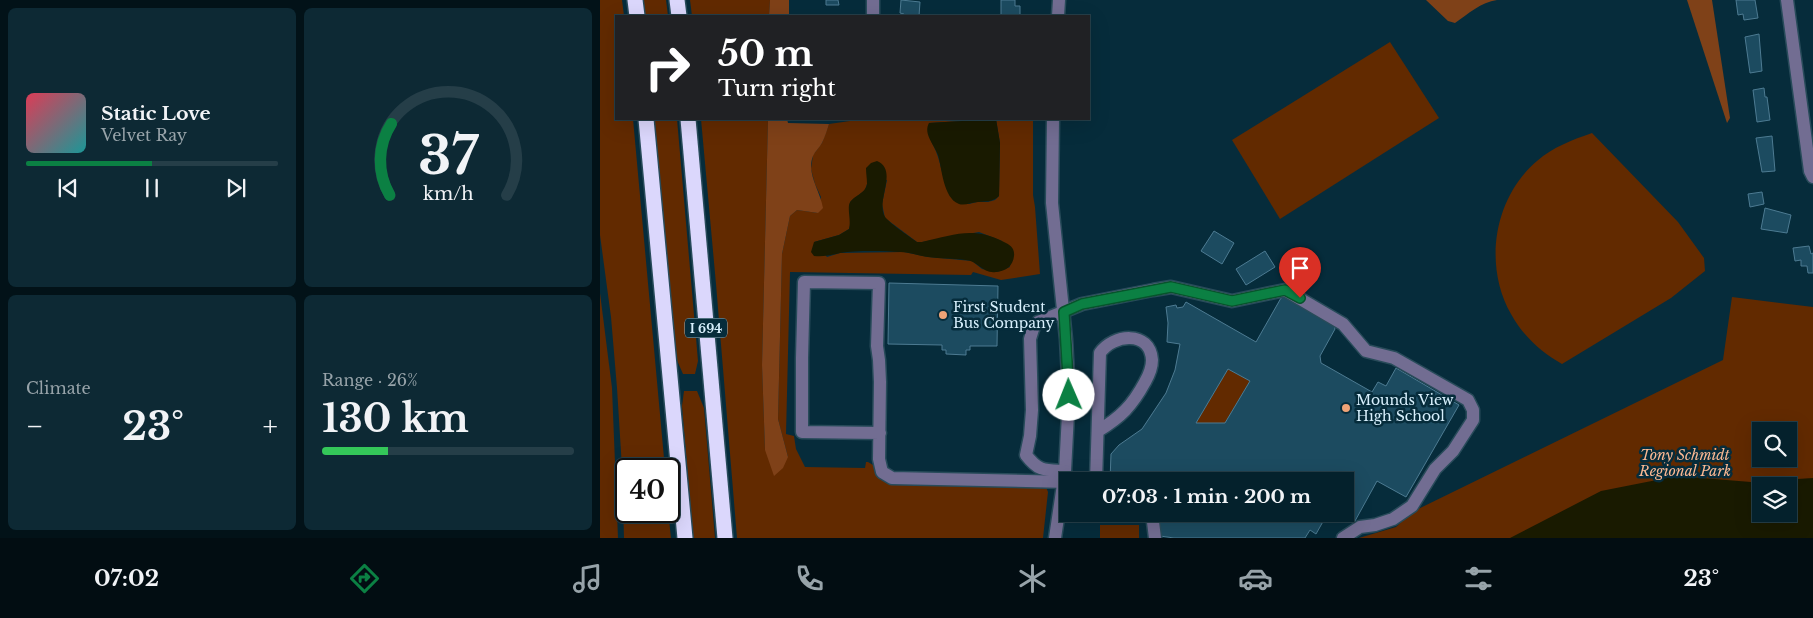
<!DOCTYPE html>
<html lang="en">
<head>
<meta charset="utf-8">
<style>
  :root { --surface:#04212c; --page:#0d2934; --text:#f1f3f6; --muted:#97a3a9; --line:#253e48; --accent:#0b8043 }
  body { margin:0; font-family:"Libre Baskerville",serif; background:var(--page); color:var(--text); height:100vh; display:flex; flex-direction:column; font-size:19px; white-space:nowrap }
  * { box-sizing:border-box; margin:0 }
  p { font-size:16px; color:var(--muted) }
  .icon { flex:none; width:28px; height:28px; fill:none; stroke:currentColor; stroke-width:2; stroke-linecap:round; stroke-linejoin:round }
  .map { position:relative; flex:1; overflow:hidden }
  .details { display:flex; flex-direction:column; gap:8px; padding:8px; background:#021218; width:600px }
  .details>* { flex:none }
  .top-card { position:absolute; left:15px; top:15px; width:475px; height:105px; border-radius:0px; box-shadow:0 5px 20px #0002,0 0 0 1px var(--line); background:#202124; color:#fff; overflow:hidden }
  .controls { position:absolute; left:1152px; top:422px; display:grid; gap:10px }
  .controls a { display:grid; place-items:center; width:45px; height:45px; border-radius:0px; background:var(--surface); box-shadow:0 5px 20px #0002,0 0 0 1px var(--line); font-size:25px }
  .speed { position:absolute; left:15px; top:458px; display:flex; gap:10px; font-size:25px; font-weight:700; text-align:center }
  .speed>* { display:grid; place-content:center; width:65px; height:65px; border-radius:50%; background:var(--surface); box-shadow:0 5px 20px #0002,0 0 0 1px var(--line); line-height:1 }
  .speed .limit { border:2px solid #111; border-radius:8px; background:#fff; color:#111 }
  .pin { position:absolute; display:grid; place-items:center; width:42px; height:42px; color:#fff; margin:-51px -21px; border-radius:50% 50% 50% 0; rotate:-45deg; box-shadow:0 0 5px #0007 }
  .pin .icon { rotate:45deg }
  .me { position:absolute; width:55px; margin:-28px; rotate:359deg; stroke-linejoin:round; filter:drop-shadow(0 0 4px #0008) }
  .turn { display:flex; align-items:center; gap:18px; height:105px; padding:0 20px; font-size:22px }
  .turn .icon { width:65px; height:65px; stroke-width:2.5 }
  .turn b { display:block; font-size:35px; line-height:42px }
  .big { font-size:38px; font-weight:700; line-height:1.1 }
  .details .tile { flex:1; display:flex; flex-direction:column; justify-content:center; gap:8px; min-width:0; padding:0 18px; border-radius:8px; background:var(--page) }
  .details .dial { align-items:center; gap:0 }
  .dial svg { height:130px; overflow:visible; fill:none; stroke:var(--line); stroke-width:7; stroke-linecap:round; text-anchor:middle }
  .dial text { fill:var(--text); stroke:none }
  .song { display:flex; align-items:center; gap:15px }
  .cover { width:60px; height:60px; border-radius:8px; background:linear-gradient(135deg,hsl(350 70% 55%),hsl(180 70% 35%)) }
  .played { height:5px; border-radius:2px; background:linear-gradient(90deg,var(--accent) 50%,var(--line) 50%) }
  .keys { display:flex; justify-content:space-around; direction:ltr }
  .heat { display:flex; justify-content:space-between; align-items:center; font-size:28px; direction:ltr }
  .charge { height:8px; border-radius:4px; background:linear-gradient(90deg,#34c759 26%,var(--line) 0) }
  .details .tiles { flex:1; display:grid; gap:8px; grid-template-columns:repeat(2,1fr) }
  .trip { position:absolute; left:459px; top:472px; width:295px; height:50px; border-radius:0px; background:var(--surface); box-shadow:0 5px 20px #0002,0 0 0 1px var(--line); font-weight:700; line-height:50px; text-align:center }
  .tab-bar { display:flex; height:80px; justify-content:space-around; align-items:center; background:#020d12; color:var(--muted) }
  .tab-bar .icon { width:35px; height:35px }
  .tab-bar .active { color:var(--accent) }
  .tab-bar b { font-size:22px; color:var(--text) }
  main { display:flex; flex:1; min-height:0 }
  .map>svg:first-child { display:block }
  .green { fill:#622a00; fill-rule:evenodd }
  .forest { fill:#7f4118 }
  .water { fill:#191a00; fill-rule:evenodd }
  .building { fill:#1c4b60; stroke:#4d7b92; fill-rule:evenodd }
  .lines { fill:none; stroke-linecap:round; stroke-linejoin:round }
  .minor-casing { stroke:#284b5a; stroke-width:15 }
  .highway-casing { stroke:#284b5a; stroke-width:18 }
  .minor { stroke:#726d92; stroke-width:12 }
  .highway { stroke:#dbd7fc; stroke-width:15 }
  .route-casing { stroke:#07532c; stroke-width:12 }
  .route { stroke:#0b8043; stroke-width:9 }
  .poi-dot { fill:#efa377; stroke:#062c3b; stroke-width:2 }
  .labels { text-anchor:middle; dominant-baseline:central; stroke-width:5; stroke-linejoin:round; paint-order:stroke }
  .shield { fill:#062c3b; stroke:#99b5c3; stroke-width:1 }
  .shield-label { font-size:12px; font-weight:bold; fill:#d8f0fd }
  .poi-label { font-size:14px; fill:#d8f0fd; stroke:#062c3b; text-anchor:start }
  .park-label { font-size:14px; font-style:italic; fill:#fcb993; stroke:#062c3b }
</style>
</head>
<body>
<main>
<section class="details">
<div class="tiles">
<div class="tile">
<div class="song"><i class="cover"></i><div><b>Static Love</b><p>Velvet Ray</p></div></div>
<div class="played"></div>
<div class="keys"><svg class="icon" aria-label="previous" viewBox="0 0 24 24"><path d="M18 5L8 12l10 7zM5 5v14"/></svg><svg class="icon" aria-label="pause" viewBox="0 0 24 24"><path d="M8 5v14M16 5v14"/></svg><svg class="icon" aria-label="next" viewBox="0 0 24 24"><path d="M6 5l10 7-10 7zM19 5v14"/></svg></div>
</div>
<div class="tile dial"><svg viewBox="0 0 100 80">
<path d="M14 69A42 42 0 1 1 86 69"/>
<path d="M14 69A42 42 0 0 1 15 25" stroke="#0b8043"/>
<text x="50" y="56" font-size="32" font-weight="700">37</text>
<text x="50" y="72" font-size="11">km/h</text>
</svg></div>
<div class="tile"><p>Climate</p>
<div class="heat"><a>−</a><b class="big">23°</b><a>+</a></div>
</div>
<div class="tile"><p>Range · 26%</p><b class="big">130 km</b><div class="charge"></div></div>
</div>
</section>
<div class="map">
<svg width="1213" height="538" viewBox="0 0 1213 538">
  <rect width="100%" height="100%" fill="#062c3b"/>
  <!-- green -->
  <g class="green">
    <path d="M0 0H22L24 16H16V119H33L65 469H26V511H68L71 538H24L22 468 17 388 11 317 0 235Z"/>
    <path d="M43 0H66L68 16H44Z"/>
    <path d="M90 0H170L169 16H92Z"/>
    <path d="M790 42 839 118 680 219 632 140Z"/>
    <path d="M54 119H77L98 361 95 374H83L76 358Z"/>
    <path d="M101 119H168L162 365 165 450 188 457 178 419 182 254 190 216 197 210 218 213 221 197 215 184 211 169 213 155 222 143 229 124 264 119H393L329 123C328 142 333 141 338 157 343 174 344 184 353 200L369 204 377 202H388L395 200 399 196 400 143 396 119H433V195L435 207 440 274 401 280 373 272 371 275 190 272 186 434 194 436 196 449 205 467 265 468 266 462H268L273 465 279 478 291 483 446 487 448 492 443 538H137L116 284ZM287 180 282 204 285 218 317 242H322L379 232 402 241 410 267 397 272 382 269 372 261 328 257 304 252 240 253 227 257 214 242 239 235 249 229 251 222 250 202 265 190 267 184Z"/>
    <path d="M992 133 1078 222 1104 258 1105 271 1071 298 962 364C941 352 923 336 911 314 883 265 894 197 937 161 953 147 972 140 992 133Z"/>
    <path d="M0 293 12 388 18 538H0Z"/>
    <path d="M1132 297 1213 307V538H759L796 527 812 512 1123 360ZM1161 431H1189V459H1161ZM1161 486H1189V514H1161Z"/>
    <path d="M628 369 650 381 625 423H596Z"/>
    <path d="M84 391H97L104 408 115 538H93L82 406Z"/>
    <rect x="500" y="525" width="39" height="13"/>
  </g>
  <!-- forest -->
  <g class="forest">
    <path d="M170 0H189V16H169Z"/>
    <path d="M826 0H897C881 2 868 14 855 23L848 21Z"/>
    <path d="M1087 0H1112L1130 118 1127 123Z"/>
    <path d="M168 119H187L188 123 229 124C227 130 225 137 222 143 220 147 215 151 213 156 206 173 220 191 223 208L218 213 197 210 190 216 182 254 178 419 188 457 183 468 174 476 165 450 162 365Z"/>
  </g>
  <!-- water -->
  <g class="water">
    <path d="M396 119 400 143 399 196C393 202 387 201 378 202 372 202 365 206 359 204 343 198 342 168 338 155 334 144 323 134 329 123Z"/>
    <path d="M277 161C298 170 277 198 284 215 287 222 309 236 317 242H322C354 235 373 226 404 242 410 245 415 248 414 256 413 266 406 271 396 272 383 274 378 261 366 260 353 258 340 259 328 257 319 256 310 252 301 252 284 251 257 250 240 253 231 255 224 257 214 256L211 252 214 242 239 235 249 229C251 221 248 213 249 205 251 196 265 195 267 184 267 179 266 173 266 168L271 163Z"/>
    <path d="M1077 476 1151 482 1213 478V538H910L1001 491ZM1161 486H1189V514H1161Z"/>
  </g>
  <!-- building -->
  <g class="building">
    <path d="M226 0H238L239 5H226Z"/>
    <path d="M301 0 320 2 319 16H304V14L300 13Z"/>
    <path d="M401 0H415V6H420V16H401Z"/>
    <path d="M1136 0H1155L1158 18 1144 20 1143 14 1138 15Z"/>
    <path d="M1159 34 1162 71 1150 73 1145 37Z"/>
    <path d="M1164 88 1165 97H1167L1170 120 1157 122 1153 90Z"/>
    <path d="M1172 136 1175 171 1162 172 1156 138Z"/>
    <path d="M1162 192 1164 204 1150 207 1148 194Z"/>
    <path d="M1165 208 1191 215 1187 233 1161 229Z"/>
    <path d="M614 231 634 243 622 264 601 251Z"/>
    <path d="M1209 246 1211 254 1213 253V273H1208L1207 266H1201V260L1195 261 1193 248Z"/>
    <path d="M665 251 675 267 646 285 636 269Z"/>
    <path d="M289 283 398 286 397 346H370V350H366V355L346 354V350H342V345L288 344Z"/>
    <path d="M684 297 734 326 735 329 720 356 721 363 772 392 778 382 786 386 796 368 859 405 806 497 777 481 755 521 742 514H745V481H510L511 454 519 445 542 429 566 393 575 370 580 344 567 342 568 323 566 307 576 305 577 308 583 307 586 302 656 342 681 298ZM628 369 650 381 625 423H596Z"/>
    <path d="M559 514H725L723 516 725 518 716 534 710 530 705 538H574L560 536Z"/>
  </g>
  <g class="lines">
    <defs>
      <g id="minor">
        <path d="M1187 0 1210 171 1213 177"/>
        <path d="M273 16V0"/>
        <path d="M458 16 459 0"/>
        <path d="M453 119 452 203 466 339 469 395 465 471 455 538"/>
        <path d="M280 433 202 432V358L204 282 279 283 277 346 279 360 280 382 279 459 282 472 292 478 468 482"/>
        <path d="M465 471C445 470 439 472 426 455L430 436 432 410 430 339 433 329 438 322 482 304 553 290 571 287 632 301 685 290 743 324 766 351 794 358 868 400 873 410V420L853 451 835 469 812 506 793 519 775 525 760 527 743 538"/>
        <path d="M496 481 500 353C513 334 550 330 552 360 552 368 549 375 545 382 532 406 521 417 498 431"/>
        <path d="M552 514 555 538"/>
      </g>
      <g id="highway">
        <path d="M35 0 37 16"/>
        <path d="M77 0 79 16"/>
        <path d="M46 119 85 538"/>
        <path d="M88 119 125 538"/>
      </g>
    </defs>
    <!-- minor casing -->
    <use href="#minor" class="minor-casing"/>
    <!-- highway casing -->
    <use href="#highway" class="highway-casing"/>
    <!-- minor -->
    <use href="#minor" class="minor"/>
    <!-- highway -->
    <use href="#highway" class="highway"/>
  </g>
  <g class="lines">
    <defs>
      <path id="route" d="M469 395 464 312 482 304 571 287 632 301 685 290 700 298"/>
    </defs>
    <!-- route casing -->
    <use href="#route" class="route-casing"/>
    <!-- route -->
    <use href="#route" class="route"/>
  </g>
  <!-- markers -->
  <g class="poi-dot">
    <circle cx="343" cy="315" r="5"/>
    <circle cx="746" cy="408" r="5"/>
  </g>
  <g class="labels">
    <!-- shield labels -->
    <rect class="shield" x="85" y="318.5" width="42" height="19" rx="4"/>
    <g class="shield-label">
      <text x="106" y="328">I 694</text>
    </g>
    <!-- poi labels -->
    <g class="poi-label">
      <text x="353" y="307">First Student<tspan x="353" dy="16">Bus Company</tspan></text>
      <text x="756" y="400">Mounds View<tspan x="756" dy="16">High School</tspan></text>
    </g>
    <!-- park labels -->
    <g class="park-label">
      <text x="1085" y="455">Tony Schmidt<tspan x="1085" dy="16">Regional Park</tspan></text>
    </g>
  </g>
</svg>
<div class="controls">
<a><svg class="icon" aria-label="search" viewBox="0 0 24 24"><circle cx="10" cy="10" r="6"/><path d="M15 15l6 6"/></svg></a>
<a><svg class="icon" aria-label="layers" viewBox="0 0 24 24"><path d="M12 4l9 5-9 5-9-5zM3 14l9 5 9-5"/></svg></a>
</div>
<div class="speed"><div class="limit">40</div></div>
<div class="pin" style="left:700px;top:298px;background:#d93025"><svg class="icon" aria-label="arrive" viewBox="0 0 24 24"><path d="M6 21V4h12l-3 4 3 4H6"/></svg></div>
<svg class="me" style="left:469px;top:395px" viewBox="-20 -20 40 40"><circle r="19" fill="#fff"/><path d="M0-13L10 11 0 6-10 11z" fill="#0b8043"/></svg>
<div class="trip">07:03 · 1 min · 200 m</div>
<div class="top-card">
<div class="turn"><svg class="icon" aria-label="right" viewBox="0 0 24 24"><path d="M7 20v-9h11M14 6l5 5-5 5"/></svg><div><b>50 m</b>Turn right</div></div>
</div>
</div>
</main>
<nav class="tab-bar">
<b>07:02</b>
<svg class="icon active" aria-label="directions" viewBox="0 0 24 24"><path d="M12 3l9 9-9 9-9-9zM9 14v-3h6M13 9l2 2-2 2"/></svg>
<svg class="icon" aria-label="music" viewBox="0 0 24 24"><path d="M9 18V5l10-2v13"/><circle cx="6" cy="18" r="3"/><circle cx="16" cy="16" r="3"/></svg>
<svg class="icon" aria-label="phone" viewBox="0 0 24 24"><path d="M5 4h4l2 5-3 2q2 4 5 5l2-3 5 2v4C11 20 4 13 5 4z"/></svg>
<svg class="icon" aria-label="climate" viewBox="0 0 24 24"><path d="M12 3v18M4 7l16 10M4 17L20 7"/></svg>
<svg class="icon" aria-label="car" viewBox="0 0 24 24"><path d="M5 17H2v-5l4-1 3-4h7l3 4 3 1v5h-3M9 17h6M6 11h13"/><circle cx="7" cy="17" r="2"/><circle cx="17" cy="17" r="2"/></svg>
<svg class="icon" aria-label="filters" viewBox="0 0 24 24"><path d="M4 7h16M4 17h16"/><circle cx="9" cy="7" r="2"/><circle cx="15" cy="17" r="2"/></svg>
<b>23°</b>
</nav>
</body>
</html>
